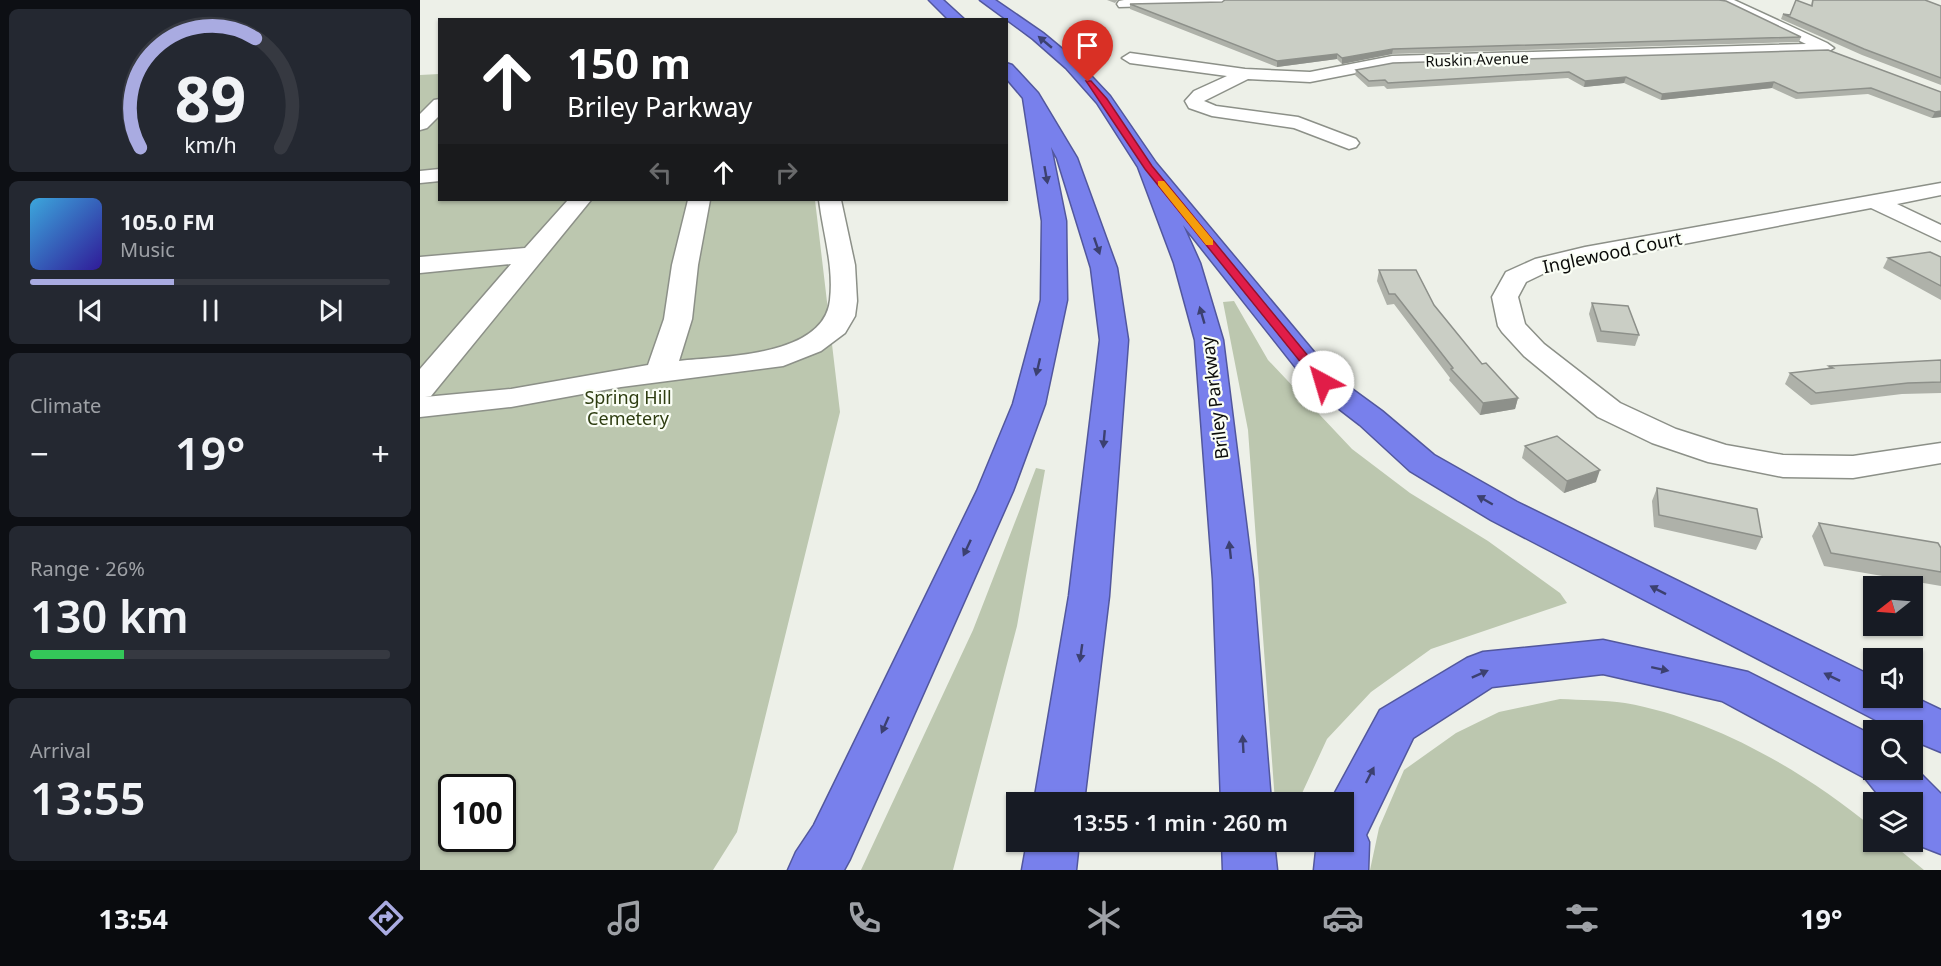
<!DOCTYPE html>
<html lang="en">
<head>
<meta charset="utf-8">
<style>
  :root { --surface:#171b24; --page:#242831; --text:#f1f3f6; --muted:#9ea1a6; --line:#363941; --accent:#a9abe1 }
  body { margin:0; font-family:"Noto Sans",sans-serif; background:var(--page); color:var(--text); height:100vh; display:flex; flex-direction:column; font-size:22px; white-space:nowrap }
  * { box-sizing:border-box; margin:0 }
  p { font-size:20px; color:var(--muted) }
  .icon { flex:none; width:33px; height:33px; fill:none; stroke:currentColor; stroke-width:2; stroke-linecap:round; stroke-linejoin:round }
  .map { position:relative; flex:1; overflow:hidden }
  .details { display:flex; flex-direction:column; gap:9px; padding:9px; background:#0d0f14; width:420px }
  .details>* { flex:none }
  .banner { position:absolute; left:18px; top:18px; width:570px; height:183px; border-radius:0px; box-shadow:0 2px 4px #0004; background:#202124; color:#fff; overflow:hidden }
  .needle { width:39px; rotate:253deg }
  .fabs { position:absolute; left:1443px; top:576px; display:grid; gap:12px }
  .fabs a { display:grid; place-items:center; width:60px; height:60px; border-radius:0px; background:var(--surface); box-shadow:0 2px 4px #0004; font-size:30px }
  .speed { position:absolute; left:18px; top:774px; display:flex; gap:12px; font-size:30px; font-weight:700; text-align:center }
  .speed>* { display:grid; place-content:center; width:78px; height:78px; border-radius:50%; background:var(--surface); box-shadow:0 2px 4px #0004; line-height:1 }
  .speed .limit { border:3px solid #111; border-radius:9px; background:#fff; color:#111 }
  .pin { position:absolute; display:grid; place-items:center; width:51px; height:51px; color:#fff; margin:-62px -26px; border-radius:50% 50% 50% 0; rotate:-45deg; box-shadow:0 0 6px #0007 }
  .pin .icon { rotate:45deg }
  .me { position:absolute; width:66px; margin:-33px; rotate:321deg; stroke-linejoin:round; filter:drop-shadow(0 0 4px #0008) }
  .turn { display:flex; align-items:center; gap:21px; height:126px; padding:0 30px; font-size:27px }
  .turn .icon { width:78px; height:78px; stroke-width:2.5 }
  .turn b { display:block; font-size:42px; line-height:51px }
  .lanes { display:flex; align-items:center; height:57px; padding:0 30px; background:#0003; justify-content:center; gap:30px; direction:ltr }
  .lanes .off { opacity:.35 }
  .big { font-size:45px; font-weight:600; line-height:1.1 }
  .details .tile { flex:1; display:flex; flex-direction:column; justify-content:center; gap:9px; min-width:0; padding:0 21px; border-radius:9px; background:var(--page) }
  .details .dial { align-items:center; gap:0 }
  .dial svg { height:156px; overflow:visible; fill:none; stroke:var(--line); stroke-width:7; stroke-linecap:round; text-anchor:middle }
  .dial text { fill:var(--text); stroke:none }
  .song { display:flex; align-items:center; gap:18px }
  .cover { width:72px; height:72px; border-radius:9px; background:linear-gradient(135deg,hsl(200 70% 55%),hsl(250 70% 35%)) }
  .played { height:6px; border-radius:3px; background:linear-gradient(90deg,var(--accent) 40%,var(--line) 40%) }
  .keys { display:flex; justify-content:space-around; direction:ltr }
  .heat { display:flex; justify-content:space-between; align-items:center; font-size:33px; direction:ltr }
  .charge { height:9px; border-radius:4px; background:linear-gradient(90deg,#34c759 26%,var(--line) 0) }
  .trip { position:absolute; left:586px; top:792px; width:348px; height:60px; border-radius:0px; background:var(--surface); box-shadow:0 2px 4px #0004; font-weight:600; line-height:60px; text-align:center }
  .menu { display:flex; height:96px; justify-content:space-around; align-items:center; background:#090b0e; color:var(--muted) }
  .menu .icon { width:42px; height:42px }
  .menu .on { color:var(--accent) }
  .menu b { font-size:27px; color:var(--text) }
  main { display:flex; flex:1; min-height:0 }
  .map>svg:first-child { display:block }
  .green { fill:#bcc7af; fill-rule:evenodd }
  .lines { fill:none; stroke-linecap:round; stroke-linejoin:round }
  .minor-casing { stroke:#8c9088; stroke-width:3 }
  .highway-casing { stroke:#52579d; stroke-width:3 }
  .minor { fill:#fff; fill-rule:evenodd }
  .highway { fill:#7880ec; fill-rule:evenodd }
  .wall { fill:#aeb1a9 }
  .shaded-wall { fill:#8d908a }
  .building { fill:#cacec5; stroke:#8d908a; stroke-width:1.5 }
  .oneway { fill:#3c4070 }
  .route { fill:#e11d48; stroke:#92132f; stroke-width:1.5 }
  .slow { fill:#f59e0b }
  .labels { text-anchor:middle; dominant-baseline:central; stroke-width:4.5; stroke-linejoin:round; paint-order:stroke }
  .far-street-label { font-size:15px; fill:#0b0c0a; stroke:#fafef5 }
  .street-label { font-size:18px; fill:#0b0c0a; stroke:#fafef5 }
  .park-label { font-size:18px; fill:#2e3d11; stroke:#fafef5 }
</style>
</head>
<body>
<main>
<section class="details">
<div class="tile dial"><svg viewBox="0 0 100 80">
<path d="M14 69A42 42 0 1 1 86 69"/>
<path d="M14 69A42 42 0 0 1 73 13" stroke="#a9abe1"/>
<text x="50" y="56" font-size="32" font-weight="700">89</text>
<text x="50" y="72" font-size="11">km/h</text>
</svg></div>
<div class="tile">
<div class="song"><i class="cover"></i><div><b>105.0 FM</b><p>Music</p></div></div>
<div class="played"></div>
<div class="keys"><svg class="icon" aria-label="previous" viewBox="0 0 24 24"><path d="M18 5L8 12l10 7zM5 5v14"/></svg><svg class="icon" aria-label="pause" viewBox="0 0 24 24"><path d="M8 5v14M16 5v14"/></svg><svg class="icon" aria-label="next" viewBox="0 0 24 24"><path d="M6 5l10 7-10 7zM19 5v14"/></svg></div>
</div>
<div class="tile"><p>Climate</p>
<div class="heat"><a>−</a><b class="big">19°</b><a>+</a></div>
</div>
<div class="tile"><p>Range · 26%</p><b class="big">130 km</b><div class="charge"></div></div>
<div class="tile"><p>Arrival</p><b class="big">13:55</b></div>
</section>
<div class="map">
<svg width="1521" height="870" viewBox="0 0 1521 870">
  <rect width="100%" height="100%" fill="#edf0e8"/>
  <!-- green -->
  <g class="green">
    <path d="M19 74 20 200H395L420 412 317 832 293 870H0V75ZM32 788H82V838H32Z"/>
    <path d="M814 301 848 360 932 449 990 493 1068 541 1140 593 1147 603 1011 649 951 692 907 739 878 802H855L828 430 803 302Z"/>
    <path d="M616 468 625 470 597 626 533 870H441L553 630Z"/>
    <path d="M1140 699C1161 700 1184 700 1205 703 1292 718 1386 772 1453 828L1454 842H1470L1504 870H950L959 828 984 770 1036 733 1079 712Z"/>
  </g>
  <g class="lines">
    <defs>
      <g id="minor">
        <path d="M704 0H808L802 4 699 7 697 4 699 1Z"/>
        <path d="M1297 0H1314L1407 43 1414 48 1406 53 972 66 890 82 828 79 784 101 796 106 878 117 936 139 939 143 936 147 929 149 874 128 792 116 769 108 765 101 774 91 807 76 710 63 702 58 710 53 825 69 890 72 972 56 1386 44Z"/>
        <path d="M20 99V115L7 128 0 130V114L14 100Z"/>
        <path d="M20 169V181L0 183V171Z"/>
        <path d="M1521 183V195L1477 204 1521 225V241L1451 208 1133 269 1106 282 1098 297 1105 324 1124 344 1200 403 1256 429 1306 445 1363 455 1433 456 1521 443V463L1433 478 1363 477 1288 462 1232 443 1178 417 1104 356 1082 332 1078 326 1072 297 1086 272 1115 259 1165 247Z"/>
        <path d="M148 200H171L11 396 5 397 91 389 228 365 244 319 252 265 268 200H290L278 265 272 319 259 361C303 356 404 357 410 300 414 266 403 233 399 200H421L435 265 437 301 435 316 425 333 401 351 363 366 201 387 91 407 0 417V369L91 264 0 273V257L105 248Z"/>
      </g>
      <g id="highway">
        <path d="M509 0H523L545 20H529Z"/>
        <path d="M560 0H575L623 33 658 62 690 96 736 163 914 376 962 411 1014 455 1097 502 1454 677V698L1492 696 1521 710V752L1492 740V730H1475L1071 520 990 471 940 425 892 388 763 225 780 263 803 340 833 579 851 802H801L793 579 775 340 754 263 718 167 677 103 646 68 613 39Z"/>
        <path d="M586 63 592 65 618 93 657 158 697 268 708 340 689 596 664 802H614L649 596 680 340 671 268 637 158 631 147 646 221 647 300 625 404 593 491 430 859 424 870H368L376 852 394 825 557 491 593 404 621 300 622 221 603 98 586 78Z"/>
        <path d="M1183 640 1328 672 1454 736V770H1492V765L1521 794V854L1503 847 1492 835V802H1464L1445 778 1302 701 1183 674 1072 687 993 738 946 835 949 842 948 870H894L897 842H924V802H910L960 710 1047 658 1063 652Z"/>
        <path d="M607 842H659L656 870H602Z"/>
        <path d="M802 842H854L857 870H803Z"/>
      </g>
    </defs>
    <!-- minor casing -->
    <use href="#minor" class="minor-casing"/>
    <!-- highway casing -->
    <use href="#highway" class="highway-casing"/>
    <!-- minor -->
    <use href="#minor" class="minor"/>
    <!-- highway -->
    <use href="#highway" class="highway"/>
  </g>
  <!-- wall -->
  <g class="wall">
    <path d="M687 0H698L695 3Z"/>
    <path d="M1392 0H1505L1521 6V85L1442 55 1361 19 1363 14 1370 15 1391 6Z"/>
    <path d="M802 2 1381 37 1379 42 972 54 922 64 917 59 857 67 710 9V4Z"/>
    <path d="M1408 50 1521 92V117L1512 118 1448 94 1376 99 1352 88 1241 100 1204 83 1164 87 1148 78 967 89 964 86 948 87 935 75 936 70Z"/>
    <path d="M1521 257V300L1463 268 1468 258Z"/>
    <path d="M959 270 1014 305 1062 364 1098 398 1095 409 1060 415 1029 380 1030 378 974 304 967 305 957 281Z"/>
    <path d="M1172 303 1219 335 1215 346 1177 342 1169 314Z"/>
    <path d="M1521 360V393L1482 394 1391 405 1365 384 1370 373 1408 369 1409 366Z"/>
    <path d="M1105 446 1176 482 1144 493 1102 458Z"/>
    <path d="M1237 488 1342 537 1336 550 1234 527 1232 501Z"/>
    <path d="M1399 523 1521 548V586L1404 566 1392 536Z"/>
  </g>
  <!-- shaded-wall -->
  <g class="shaded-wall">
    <path d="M973 49 972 54 922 64V58Z"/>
    <path d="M917 54V59L857 67V61Z"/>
    <path d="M1206 77 1204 83 1164 87 1165 81Z"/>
    <path d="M1354 82 1352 88 1241 100 1242 94Z"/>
    <path d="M1521 111V117L1512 118 1515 112Z"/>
    <path d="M1098 398 1095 409 1060 415 1063 403Z"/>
    <path d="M1180 470 1176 482 1144 493 1147 481Z"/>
  </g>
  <!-- building -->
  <g class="building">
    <path d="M805 0H1299L1306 1 1381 37 973 49 922 58 917 54 857 61 710 4 802 2Z"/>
    <path d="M1376 0 1392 6 1393 0H1505L1521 6V78L1444 49 1363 14 1370 15Z"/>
    <path d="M1408 50 1521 92V111L1515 112 1451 88 1378 93 1354 82 1242 94 1206 77 1165 81 1149 72 968 83 965 80 949 81 936 70 973 63Z"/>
    <path d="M1510 252 1521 257V286L1468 258Z"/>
    <path d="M959 270H996L1014 305 1062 364 1066 363 1098 398 1063 403 1031 369 1033 368 975 294H969Z"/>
    <path d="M1172 303 1208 306 1219 335 1181 331Z"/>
    <path d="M1521 360V382L1488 383 1396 393 1370 373 1413 368 1409 366Z"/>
    <path d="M1137 436 1180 470 1147 481 1105 446Z"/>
    <path d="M1237 488 1337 509 1342 537 1239 515Z"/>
    <path d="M1399 523 1518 543 1521 548V572L1411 553Z"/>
  </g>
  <!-- one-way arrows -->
  <defs><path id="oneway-solid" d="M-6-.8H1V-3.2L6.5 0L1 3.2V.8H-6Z" transform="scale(1.5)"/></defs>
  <g class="oneway">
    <use href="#oneway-solid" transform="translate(625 42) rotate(-140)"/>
    <use href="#oneway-solid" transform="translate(626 175) rotate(80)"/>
    <use href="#oneway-solid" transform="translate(677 246) rotate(71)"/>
    <use href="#oneway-solid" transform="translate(782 315) rotate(-106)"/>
    <use href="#oneway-solid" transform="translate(618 367) rotate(103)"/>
    <use href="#oneway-solid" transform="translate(684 439) rotate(95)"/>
    <use href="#oneway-solid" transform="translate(1065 500) rotate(-150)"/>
    <use href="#oneway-solid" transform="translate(547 548) rotate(115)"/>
    <use href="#oneway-solid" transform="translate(810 550) rotate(-96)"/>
    <use href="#oneway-solid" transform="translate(1238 590) rotate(-153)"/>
    <use href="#oneway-solid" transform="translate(661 653) rotate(98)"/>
    <use href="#oneway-solid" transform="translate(1240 669) rotate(12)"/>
    <use href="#oneway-solid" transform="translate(1060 674) rotate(-24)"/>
    <use href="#oneway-solid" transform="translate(1412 677) rotate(-154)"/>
    <use href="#oneway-solid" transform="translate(465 725) rotate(114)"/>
    <use href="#oneway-solid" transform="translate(823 744) rotate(-93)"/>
    <use href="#oneway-solid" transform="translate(950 775) rotate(-63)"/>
  </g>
  <!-- route -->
  <path class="route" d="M666 81H671L687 99 732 166 907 379 909 382 907 385H899L725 169Z"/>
  <!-- slow -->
  <path class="slow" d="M738 181H744L793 240V245H786L738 185Z"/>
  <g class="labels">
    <!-- far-street labels -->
    <g class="far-street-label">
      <text transform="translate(1057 59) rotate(-2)">Ruskin Avenue</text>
    </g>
    <!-- street labels -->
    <g class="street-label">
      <text transform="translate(1192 252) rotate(-12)">Inglewood Court</text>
      <text transform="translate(794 398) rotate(-97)">Briley Parkway</text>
    </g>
    <!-- park labels -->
    <g class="park-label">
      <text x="208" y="397">Spring Hill<tspan x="208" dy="21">Cemetery</tspan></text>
    </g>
  </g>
</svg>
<div class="fabs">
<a><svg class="needle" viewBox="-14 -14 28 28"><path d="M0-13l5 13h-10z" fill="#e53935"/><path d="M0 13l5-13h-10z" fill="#9ea1a6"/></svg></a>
<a><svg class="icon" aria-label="sound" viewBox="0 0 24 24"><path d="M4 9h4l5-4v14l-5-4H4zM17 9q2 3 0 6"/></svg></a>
<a><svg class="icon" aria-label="search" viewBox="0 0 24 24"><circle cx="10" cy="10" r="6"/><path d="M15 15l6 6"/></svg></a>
<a><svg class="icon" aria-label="layers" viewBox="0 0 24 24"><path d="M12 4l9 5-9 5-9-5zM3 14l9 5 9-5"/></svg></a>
</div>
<div class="speed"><div class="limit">100</div></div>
<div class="pin" style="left:668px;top:82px;background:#d93025"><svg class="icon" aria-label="arrive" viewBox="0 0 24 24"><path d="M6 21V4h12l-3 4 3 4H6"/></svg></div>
<svg class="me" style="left:903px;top:382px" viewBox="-20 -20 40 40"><circle r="19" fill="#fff"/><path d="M0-13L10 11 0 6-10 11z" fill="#e11d48"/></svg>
<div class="trip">13:55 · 1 min · 260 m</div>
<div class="banner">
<div class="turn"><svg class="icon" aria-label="ahead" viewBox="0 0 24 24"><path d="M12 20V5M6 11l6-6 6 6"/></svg><div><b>150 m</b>Briley Parkway</div></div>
<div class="lanes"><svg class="icon off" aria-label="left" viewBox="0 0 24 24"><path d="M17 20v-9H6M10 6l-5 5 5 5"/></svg><svg class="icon" aria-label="ahead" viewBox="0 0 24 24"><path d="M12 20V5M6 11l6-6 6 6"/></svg><svg class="icon off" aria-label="right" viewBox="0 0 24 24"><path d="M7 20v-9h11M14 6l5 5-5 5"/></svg></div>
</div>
</div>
</main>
<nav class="menu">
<b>13:54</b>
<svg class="icon on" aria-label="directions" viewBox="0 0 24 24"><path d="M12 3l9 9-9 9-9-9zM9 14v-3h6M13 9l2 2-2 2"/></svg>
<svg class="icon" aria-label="music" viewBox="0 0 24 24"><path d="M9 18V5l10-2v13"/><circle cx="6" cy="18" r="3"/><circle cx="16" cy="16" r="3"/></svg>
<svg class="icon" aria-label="phone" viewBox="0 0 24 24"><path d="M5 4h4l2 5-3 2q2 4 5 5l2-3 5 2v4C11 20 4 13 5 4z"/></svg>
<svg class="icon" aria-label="climate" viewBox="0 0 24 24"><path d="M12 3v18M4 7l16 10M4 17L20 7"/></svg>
<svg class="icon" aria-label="car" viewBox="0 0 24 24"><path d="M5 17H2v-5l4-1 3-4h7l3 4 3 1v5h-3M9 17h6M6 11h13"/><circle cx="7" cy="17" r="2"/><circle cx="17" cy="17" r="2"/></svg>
<svg class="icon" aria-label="filters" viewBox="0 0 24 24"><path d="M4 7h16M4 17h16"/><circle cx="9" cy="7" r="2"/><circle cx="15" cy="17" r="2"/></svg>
<b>19°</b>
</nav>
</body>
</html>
